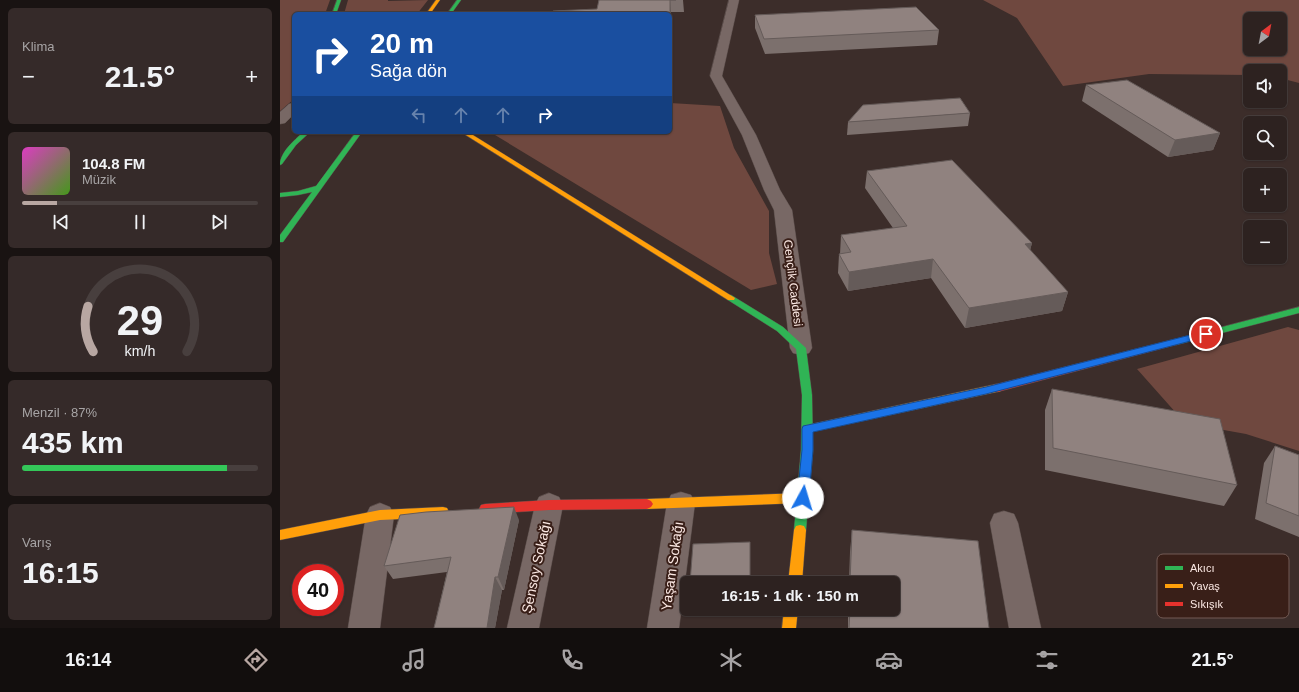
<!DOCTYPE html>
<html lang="tr">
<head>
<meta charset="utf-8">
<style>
  :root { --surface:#2d2220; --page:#352a29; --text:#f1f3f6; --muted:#a7a4a5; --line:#483f3e; --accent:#b8a7a2 }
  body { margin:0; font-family:Helvetica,sans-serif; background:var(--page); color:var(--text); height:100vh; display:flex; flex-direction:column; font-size:15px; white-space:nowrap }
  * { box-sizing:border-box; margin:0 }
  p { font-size:13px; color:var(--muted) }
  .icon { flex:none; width:22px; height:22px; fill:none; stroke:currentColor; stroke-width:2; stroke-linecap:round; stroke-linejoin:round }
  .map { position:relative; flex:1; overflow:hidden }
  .sheet { display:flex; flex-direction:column; gap:8px; padding:8px; background:#191312; width:280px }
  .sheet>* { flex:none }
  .top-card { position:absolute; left:12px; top:12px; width:380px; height:122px; border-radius:6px; box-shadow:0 1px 3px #0004,0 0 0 1px var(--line); background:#1a4fa0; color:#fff; overflow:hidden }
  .needle { width:26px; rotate:32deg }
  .buttons { position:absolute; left:963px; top:12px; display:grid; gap:8px }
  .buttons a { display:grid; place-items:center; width:44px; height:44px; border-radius:6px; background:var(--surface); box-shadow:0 1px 3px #0004,0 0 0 1px var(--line); font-size:20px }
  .speed { position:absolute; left:12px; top:564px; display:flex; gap:8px; font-size:20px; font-weight:700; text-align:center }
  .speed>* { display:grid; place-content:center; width:52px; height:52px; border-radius:50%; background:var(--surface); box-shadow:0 1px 3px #0004,0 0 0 1px var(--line); line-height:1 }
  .speed .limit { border:6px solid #d22; background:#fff; color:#111 }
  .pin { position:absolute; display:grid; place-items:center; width:34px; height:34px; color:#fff; margin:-17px; border:2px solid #fff; border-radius:50%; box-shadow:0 1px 4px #0007 }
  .me { position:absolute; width:44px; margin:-22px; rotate:6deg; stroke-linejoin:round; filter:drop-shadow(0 0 3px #0008) }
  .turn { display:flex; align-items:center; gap:14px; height:84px; padding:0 12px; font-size:18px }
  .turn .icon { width:52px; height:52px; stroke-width:2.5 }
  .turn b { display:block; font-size:28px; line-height:34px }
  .lanes { display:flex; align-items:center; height:38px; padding:0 12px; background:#0003; justify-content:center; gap:20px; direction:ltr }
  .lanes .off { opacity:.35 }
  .big { font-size:30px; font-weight:800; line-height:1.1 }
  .sheet .widget { flex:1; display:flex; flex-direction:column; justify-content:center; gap:6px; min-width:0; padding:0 14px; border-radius:6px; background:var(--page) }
  .sheet .dial { align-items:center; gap:0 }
  .dial svg { height:104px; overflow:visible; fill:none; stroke:var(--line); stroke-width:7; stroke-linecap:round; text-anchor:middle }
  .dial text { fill:var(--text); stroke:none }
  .song { display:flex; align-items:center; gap:12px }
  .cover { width:48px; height:48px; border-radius:6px; background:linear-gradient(135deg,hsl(310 70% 55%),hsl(100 70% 35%)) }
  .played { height:4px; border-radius:2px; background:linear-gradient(90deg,var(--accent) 15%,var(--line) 15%) }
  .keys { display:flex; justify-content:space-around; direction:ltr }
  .heat { display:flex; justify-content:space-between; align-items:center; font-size:22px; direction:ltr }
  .charge { height:6px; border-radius:3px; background:linear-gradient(90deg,#34c759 87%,var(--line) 0) }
  .trip { position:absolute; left:400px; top:576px; width:220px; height:40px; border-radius:6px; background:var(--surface); box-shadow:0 1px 3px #0004,0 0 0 1px var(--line); font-weight:800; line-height:40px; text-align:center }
  .tabs { display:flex; height:64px; justify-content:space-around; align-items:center; background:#120e0d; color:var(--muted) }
  .tabs .icon { width:28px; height:28px }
  .tabs .selected { color:var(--accent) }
  .tabs b { font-size:18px; color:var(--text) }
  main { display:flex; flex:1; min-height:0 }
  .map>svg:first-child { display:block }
  .green { fill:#6f483f; fill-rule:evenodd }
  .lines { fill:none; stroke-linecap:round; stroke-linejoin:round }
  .street-casing { stroke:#594c49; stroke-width:1 }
  .fast-casing { stroke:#594c49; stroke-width:1 }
  .slow-casing { stroke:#594c49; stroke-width:1 }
  .jam-casing { stroke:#594c49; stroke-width:1 }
  .street { fill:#786865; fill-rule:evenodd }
  .fast { fill:#30b455; fill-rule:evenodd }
  .slow { fill:#ff9f0a; fill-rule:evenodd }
  .jam { fill:#e5322d; fill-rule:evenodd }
  .wall { fill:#7c706d }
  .shaded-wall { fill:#655b59 }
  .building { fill:#90827f; stroke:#655b59 }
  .route { fill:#1a73e8; stroke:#114b97 }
  .labels { text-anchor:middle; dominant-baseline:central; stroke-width:4; stroke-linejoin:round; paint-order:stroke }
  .street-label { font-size:12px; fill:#fbe8e3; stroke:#391f18 }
  .near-street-label { font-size:14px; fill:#fbe8e3; stroke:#391f18 }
  .key { fill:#391f18; stroke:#735b55; stroke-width:1 }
  .key-label { font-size:11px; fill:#fbe8e3 }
</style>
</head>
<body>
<main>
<section class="sheet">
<div class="widget"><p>Klima</p>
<div class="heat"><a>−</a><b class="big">21.5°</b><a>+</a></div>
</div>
<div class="widget">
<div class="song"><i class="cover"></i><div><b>104.8 FM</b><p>Müzik</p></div></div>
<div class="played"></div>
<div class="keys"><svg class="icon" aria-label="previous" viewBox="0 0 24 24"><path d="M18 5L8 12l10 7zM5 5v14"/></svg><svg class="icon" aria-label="pause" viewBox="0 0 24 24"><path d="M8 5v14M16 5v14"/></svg><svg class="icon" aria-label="next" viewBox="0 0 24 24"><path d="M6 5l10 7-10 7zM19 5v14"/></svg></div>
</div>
<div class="widget dial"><svg viewBox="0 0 100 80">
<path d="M14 69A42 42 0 1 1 86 69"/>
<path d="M14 69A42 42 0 0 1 10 34" stroke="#b8a7a2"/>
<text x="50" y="56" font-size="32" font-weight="700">29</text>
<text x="50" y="72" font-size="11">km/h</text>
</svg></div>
<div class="widget"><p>Menzil · 87%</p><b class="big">435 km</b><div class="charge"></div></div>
<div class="widget"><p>Varış</p><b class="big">16:15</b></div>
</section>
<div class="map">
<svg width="1019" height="628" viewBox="0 0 1019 628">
  <rect width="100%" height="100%" fill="#3c2d2a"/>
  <!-- green -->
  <g class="green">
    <path d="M0 0H50L45 14H14V99L0 111Z"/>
    <path d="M68 0H108V1L148 0 137 14H64Z"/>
    <path d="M703 0H1019V83L1000 78V71H970V75L869 74 783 86 737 18ZM970 19H1000V49H970Z"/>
    <path d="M390 103 440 106 454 148 489 211V253L497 284 471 290 210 132H390Z"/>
    <path d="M1008 327 1019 330V451L966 434 905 423 857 369Z"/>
  </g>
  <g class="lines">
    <defs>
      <g id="street">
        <path d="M449 0H459L442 76 476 135 500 190 512 210 532 348 529 353 521 355 513 353 510 348 494 210 484 190 462 135 430 76Z"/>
        <path d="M14 103V114L5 123 0 124V112L9 104Z"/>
        <path d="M401 492 411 495 415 503 399 628H367L387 503 391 495Z"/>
        <path d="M269 493 279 497 283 505 259 628H227L255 505 259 497Z"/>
        <path d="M100 503 110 507 114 515 100 628H68L86 515 90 507Z"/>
        <path d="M724 511 734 514 738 523 761 628H729L710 523 714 514Z"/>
      </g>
      <g id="fast">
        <path d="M57 0H61L56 14H52Z"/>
        <path d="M177 0H181L171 14H167Z"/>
        <path d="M23 132H30L16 145 2 164 0 165C0 152 14 141 23 132Z"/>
        <path d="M76 132H82L3 242H0V235L32 192 18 195 0 197V193L18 191 36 186Z"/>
        <path d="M451 295 503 327 526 348 532 395 533 450 526 530 524 534 520 535 516 534 514 530 521 450 522 395 516 349 497 331 448 300 447 298Z"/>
        <path d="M1019 307V313L896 345 891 342 896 339Z"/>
      </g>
      <g id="slow">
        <path d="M156 0H160L150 14H146Z"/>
        <path d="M181 132H188L455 298 454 300H448Z"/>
        <path d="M717 384 721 385 722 388 721 391 527 433 523 432 522 429 523 426 527 425Z"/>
        <path d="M523 493 527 495 529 498 527 501 523 503 367 509 363 507 361 504 363 501 367 499Z"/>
        <path d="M163 507 167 508 169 512 167 516 163 517 100 520 0 540V530L100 510Z"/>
        <path d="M520 525 524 526 526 530 522 583H508L514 530 516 526Z"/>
        <path d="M504 609H518L516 628H502Z"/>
      </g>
      <g id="jam">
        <path d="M896 339 899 340 901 342 899 344 717 392 713 391 712 388 713 385 717 384Z"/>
        <path d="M367 499 371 501 373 504 371 507 367 509 269 510 205 514 201 513 199 509 201 505 205 504 269 500Z"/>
      </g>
    </defs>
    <!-- street casing -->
    <use href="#street" class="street-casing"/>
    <!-- fast casing -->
    <use href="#fast" class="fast-casing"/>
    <!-- slow casing -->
    <use href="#slow" class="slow-casing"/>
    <!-- jam casing -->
    <use href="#jam" class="jam-casing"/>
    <!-- street -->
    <use href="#street" class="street"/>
    <!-- fast -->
    <use href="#fast" class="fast"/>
    <!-- slow -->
    <use href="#slow" class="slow"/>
    <!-- jam -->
    <use href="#jam" class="jam"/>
  </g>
  <!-- wall -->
  <g class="wall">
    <path d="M319 0H403L404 12H391V68H390V14L317 9Z"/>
    <path d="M475 15 659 30 657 45 485 54 475 28Z"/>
    <path d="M806 85 940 133 933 150 888 157 802 101Z"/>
    <path d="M690 113 688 126 567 135 568 122Z"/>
    <path d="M587 171 752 243 750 250 788 292 782 311 685 328 651 278 568 291 558 273 559 254H560L561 235 613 228 585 188Z"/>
    <path d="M772 389 957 485 944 506 765 470V410Z"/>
    <path d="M995 446 1019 455V537L975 519 984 463Z"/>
    <path d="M239 520 224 590H222L215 628H154L167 572 113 579 104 566Z"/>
    <path d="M572 530 709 628H568V609H613V583H569L570 552Z"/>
  </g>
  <!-- shaded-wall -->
  <g class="shaded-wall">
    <path d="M390 0 391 12V68L390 58Z"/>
    <path d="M940 133 933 150 888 157 895 140Z"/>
    <path d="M752 243 747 262 745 244Z"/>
    <path d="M653 259 651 278 568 291 569 272Z"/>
    <path d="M788 292 782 311 685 328 689 308Z"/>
    <path d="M234 507 239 520 224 590 218 577Z"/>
    <path d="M215 577 222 590 215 628H207Z"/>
  </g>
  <!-- building -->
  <g class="building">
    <path d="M319 0H396H390V14H272L273 11 317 9Z"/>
    <path d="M636 7 659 30 484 39 475 15Z"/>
    <path d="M847 80 940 133 895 140 806 85Z"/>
    <path d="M680 98 690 113 568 122 583 105Z"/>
    <path d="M672 160 752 243 745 244 788 292 689 308 653 259 569 272 559 254 571 252 561 235 627 226 587 171Z"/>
    <path d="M772 389 940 419 957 485 773 448Z"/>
    <path d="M995 446 1019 455V516L986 503Z"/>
    <path d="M234 507 218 577H215L207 628H154L171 557 104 566 120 515 146 512Z"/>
    <path d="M572 530 698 541 709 628H569L570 609H613V583H570Z"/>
    <path d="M470 542V583H410L413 544Z"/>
  </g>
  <!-- route -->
  <path class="route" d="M926 331 930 332 931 334 930 336 706 394 533 432V450L529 498 527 501 523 503 519 501 517 498 522 450V429L523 426 706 387Z"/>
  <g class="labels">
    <!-- street labels -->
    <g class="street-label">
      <text transform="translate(513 283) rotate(83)">Gençlik Caddesi</text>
    </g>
    <!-- near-street labels -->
    <g class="near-street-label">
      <text transform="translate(392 566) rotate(-82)">Yaşam Sokağı</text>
      <text transform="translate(256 567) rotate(-78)">Şensoy Sokağı</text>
    </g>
  </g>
  <!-- legend -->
  <rect x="877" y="554" width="132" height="64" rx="6" class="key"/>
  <rect x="885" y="566" width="18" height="4" fill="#30b455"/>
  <rect x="885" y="584" width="18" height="4" fill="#ff9f0a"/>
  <rect x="885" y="602" width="18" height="4" fill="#e5322d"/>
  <g class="key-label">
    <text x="910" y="572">Akıcı</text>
    <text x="910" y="590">Yavaş</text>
    <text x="910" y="608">Sıkışık</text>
  </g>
</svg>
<div class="buttons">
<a><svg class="needle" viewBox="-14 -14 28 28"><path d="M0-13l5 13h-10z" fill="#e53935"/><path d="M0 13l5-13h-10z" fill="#a7a4a5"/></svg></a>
<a><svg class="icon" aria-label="sound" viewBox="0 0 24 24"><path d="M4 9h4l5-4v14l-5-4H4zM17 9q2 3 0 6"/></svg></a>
<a><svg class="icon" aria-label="search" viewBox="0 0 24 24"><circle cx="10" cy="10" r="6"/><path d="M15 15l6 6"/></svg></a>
<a>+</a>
<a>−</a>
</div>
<div class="speed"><div class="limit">40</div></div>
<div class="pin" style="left:926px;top:334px;background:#d93025"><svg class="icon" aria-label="arrive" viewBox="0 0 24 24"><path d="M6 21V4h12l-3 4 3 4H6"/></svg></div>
<svg class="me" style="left:523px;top:498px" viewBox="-20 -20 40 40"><circle r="19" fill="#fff"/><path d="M0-13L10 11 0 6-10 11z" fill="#1a73e8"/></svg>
<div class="trip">16:15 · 1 dk · 150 m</div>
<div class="top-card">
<div class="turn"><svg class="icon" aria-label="right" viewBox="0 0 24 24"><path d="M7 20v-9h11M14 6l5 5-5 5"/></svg><div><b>20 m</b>Sağa dön</div></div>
<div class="lanes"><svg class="icon off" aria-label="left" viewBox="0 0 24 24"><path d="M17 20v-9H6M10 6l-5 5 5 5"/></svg><svg class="icon off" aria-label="ahead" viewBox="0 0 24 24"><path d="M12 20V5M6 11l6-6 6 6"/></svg><svg class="icon off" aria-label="ahead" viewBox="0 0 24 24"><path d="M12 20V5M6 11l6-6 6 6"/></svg><svg class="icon" aria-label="right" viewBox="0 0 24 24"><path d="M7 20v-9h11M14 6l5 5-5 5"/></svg></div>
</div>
</div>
</main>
<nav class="tabs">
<b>16:14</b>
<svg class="icon selected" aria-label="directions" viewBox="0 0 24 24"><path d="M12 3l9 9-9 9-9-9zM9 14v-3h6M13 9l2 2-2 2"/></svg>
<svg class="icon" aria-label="music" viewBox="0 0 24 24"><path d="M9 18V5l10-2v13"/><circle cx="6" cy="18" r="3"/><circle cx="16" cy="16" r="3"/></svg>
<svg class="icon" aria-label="phone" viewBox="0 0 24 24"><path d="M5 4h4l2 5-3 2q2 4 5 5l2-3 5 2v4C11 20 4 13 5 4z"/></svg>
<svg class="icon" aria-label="climate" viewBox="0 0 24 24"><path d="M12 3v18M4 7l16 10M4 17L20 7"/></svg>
<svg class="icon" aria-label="car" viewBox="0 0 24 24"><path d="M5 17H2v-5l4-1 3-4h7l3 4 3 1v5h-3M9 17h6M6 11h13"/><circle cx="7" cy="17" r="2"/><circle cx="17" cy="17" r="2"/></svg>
<svg class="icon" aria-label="filters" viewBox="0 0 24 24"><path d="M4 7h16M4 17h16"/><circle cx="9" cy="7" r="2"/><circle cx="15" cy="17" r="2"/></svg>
<b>21.5°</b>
</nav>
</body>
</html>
